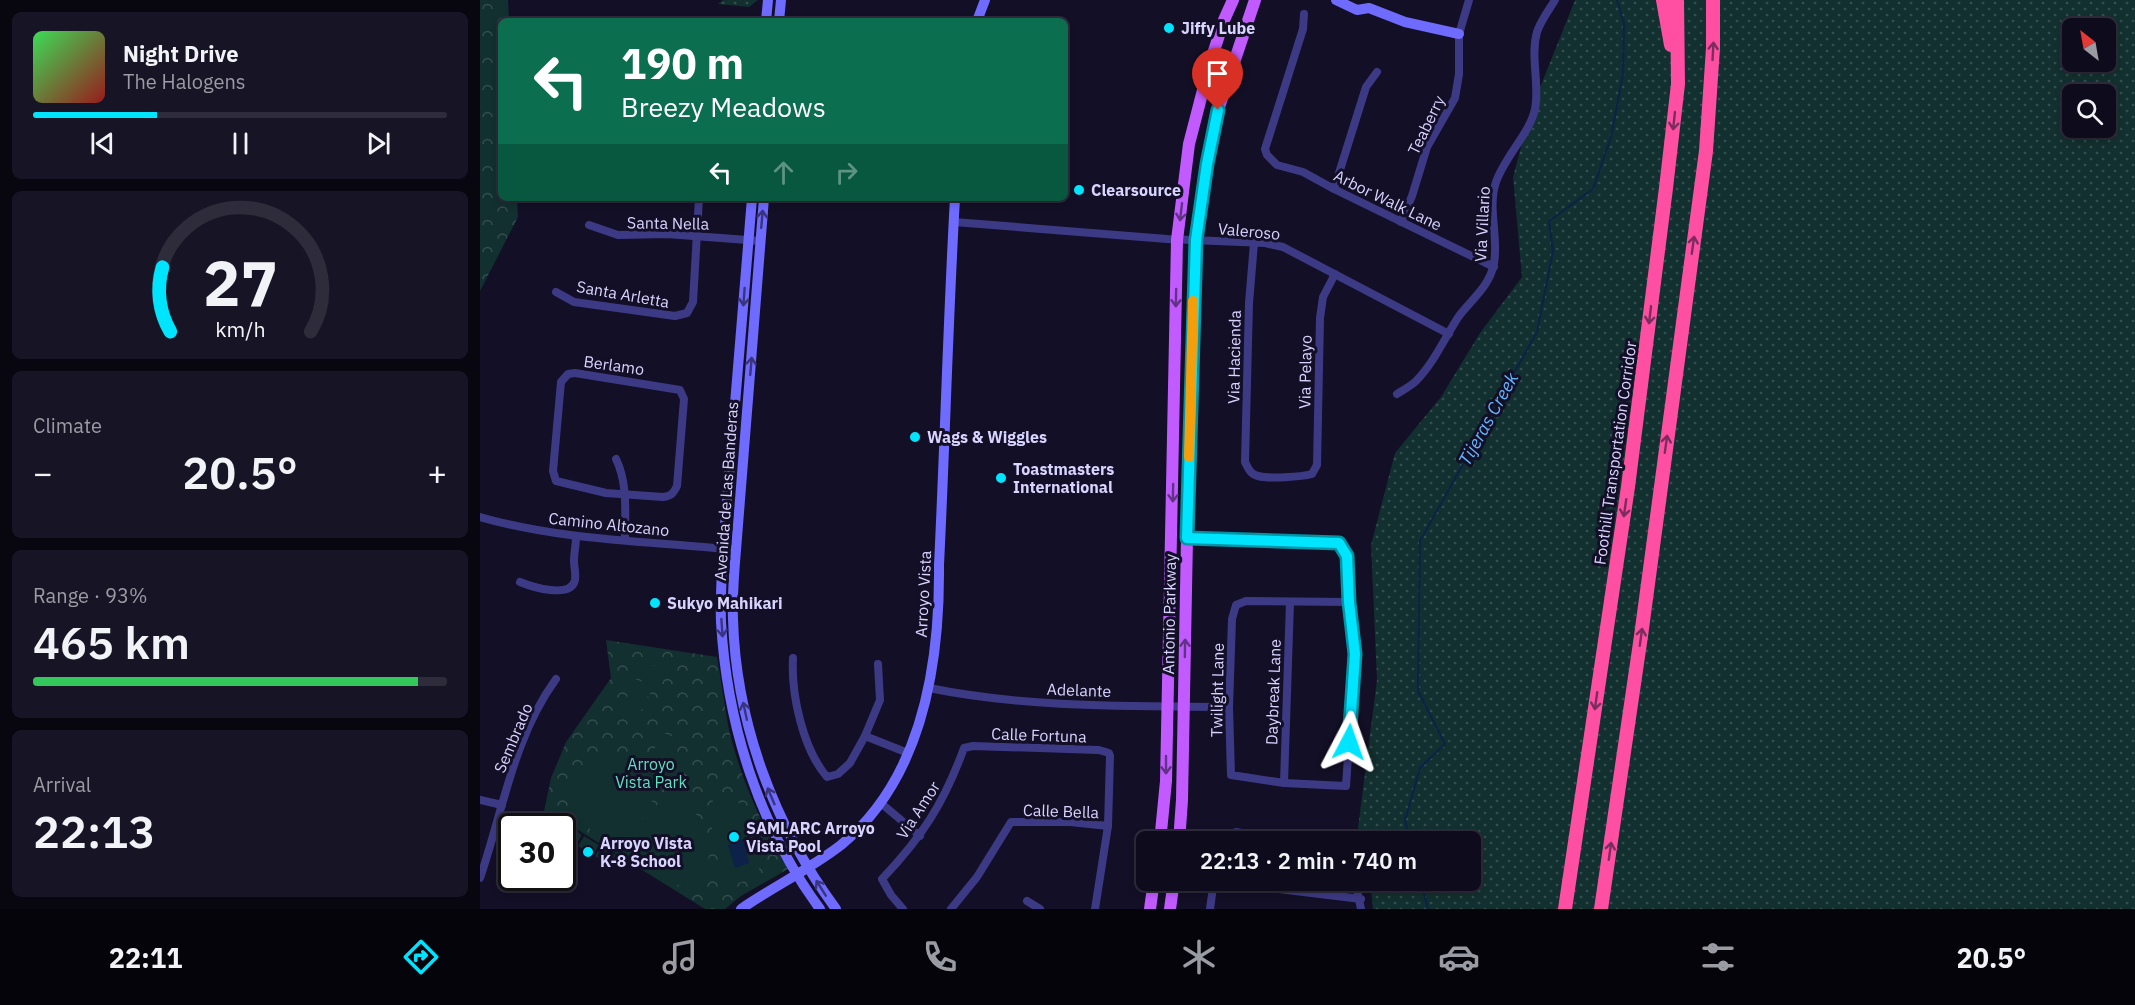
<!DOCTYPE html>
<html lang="en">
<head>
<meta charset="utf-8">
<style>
  :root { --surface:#0e0b1c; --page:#171425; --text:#f1f3f6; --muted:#9b9ba3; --line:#2e2b3b; --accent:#00e5ff }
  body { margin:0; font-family:"IBM Plex Sans",sans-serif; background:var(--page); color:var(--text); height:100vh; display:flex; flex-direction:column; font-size:22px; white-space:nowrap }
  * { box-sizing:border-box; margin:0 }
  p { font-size:20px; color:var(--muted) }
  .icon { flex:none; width:33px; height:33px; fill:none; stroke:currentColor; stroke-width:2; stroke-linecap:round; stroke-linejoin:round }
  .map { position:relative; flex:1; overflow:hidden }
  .drawer { display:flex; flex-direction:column; gap:12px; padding:12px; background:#08060f; width:480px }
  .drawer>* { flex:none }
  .top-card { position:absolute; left:18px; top:18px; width:570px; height:183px; border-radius:9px; box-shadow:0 3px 9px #0003,0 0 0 2px var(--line); background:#0b6e4f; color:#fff; overflow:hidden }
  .needle { width:39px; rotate:329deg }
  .buttons { position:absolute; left:1582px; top:18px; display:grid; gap:12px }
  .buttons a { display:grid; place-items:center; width:54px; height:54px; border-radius:9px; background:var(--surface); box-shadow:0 3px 9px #0003,0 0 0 2px var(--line); font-size:30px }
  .speed { position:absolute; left:18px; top:813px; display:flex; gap:12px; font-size:30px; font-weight:700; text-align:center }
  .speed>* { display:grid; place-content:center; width:78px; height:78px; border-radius:50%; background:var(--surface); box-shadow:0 3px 9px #0003,0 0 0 2px var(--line); line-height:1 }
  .speed .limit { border:3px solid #111; border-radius:9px; background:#fff; color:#111 }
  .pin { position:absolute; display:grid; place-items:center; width:51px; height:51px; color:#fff; margin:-62px -26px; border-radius:50% 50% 50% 0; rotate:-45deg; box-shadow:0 0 6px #0007 }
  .pin .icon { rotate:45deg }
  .me { position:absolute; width:66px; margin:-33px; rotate:4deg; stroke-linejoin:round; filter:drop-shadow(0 0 4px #0008) }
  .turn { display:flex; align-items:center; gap:21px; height:126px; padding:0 24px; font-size:27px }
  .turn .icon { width:78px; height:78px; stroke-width:2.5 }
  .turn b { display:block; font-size:42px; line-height:51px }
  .lanes { display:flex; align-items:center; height:57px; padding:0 24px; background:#0003; justify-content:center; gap:30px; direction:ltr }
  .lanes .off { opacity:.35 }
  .big { font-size:45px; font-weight:600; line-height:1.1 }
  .drawer .card { flex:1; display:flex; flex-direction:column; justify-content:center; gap:9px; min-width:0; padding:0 21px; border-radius:9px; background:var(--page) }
  .drawer .dial { align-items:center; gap:0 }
  .dial svg { height:156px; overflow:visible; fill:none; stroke:var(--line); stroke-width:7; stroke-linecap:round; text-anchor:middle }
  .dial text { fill:var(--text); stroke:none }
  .song { display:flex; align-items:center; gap:18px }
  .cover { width:72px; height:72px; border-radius:9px; background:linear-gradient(135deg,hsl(130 70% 55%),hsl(0 70% 35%)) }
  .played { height:6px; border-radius:3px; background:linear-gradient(90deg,var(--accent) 30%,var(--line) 30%) }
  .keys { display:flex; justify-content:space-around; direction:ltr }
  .heat { display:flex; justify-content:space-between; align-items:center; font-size:33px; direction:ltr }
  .charge { height:9px; border-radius:4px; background:linear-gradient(90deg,#34c759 93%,var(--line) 0) }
  .trip { position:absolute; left:656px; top:831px; width:345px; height:60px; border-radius:9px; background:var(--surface); box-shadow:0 3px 9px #0003,0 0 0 2px var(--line); font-weight:600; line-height:60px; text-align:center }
  .dock { display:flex; height:96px; justify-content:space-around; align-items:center; background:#06040b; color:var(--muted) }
  .dock .icon { width:42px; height:42px }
  .dock .current { color:var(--accent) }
  .dock b { font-size:27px; color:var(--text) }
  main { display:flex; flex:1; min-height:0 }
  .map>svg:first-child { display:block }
  .grass { fill:url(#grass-dots); fill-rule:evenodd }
  .forest { fill:url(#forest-crowns) }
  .pitch { fill:#12302f }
  .water { fill:#0c2248 }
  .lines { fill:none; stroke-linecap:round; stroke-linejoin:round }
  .stream { stroke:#0c2248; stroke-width:2 }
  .street { stroke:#3d3a85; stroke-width:8 }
  .secondary { stroke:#6f6bff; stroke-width:10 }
  .primary { stroke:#c25bff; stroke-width:12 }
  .highway { stroke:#ff4fa3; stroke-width:14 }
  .oneway { stroke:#7d2c5e }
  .oneway2 { stroke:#623188 }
  .oneway3 { stroke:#38347d }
  .route-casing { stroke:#0095a6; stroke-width:15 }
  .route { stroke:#00e5ff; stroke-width:10 }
  .slow { stroke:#f59e0b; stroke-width:10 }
  .poi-dot { fill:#00e5ff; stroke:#130f26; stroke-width:2 }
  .labels { text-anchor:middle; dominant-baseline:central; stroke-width:6; stroke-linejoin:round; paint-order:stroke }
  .poi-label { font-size:16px; font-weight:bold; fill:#d9d4ff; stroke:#130f26; text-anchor:start }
  .street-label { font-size:16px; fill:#d9d4ff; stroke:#130f26 }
  .park-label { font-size:16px; fill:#5fe0c0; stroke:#130f26 }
  .water-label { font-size:18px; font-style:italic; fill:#62b6ff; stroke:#130f26 }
</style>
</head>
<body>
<main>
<section class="drawer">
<div class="card">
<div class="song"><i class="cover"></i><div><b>Night Drive</b><p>The Halogens</p></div></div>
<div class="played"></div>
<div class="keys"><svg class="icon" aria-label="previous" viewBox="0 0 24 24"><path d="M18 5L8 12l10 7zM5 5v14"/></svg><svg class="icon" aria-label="pause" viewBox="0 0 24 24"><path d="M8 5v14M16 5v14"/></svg><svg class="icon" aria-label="next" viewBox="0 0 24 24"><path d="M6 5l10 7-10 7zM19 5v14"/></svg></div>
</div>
<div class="card dial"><svg viewBox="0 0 100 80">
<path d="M14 69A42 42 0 1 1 86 69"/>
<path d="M14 69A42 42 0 0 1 10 36" stroke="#00e5ff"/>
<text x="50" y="56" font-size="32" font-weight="700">27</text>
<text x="50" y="72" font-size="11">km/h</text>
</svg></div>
<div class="card"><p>Climate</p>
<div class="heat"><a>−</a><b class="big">20.5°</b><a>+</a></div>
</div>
<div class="card"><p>Range · 93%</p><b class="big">465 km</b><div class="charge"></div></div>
<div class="card"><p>Arrival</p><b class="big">22:13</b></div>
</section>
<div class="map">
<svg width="1655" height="909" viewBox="0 0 1655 909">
  <defs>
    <pattern id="grass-dots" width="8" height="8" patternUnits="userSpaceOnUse" patternTransform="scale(1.5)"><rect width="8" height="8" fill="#12302f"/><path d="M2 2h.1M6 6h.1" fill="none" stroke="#344d4e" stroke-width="1.8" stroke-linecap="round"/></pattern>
    <pattern id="forest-crowns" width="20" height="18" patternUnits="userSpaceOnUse" patternTransform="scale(1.5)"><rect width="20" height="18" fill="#12302f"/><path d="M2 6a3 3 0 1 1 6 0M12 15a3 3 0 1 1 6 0" fill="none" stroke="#344d4e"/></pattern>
  </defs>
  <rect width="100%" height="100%" fill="#130f26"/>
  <!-- grass -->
  <g class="grass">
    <path d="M243 0H278L269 7 238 4Z"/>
    <path d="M1095 0H1655V909H893L890 881 990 880V842H879L877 836 897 680 891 545 915 453 961 397 1000 333 1042 277 1033 177 1051 110ZM1593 28H1626V62H1593ZM1593 94H1626V128H1593Z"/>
  </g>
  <!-- forest -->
  <g class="forest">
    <path d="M0 0H28L29 21H21V198H37L38 217 0 291Z"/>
    <path d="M126 640 237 657C241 679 244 702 248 725 259 775 281 825 308 869L261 896 245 909H225L77 817 63 816 71 778 86 742 131 678Z"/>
  </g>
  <!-- pitch -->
  <g class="pitch">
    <path d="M156 659 180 668 176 679 153 670Z"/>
    <path d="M150 677 173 686 169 697 146 688Z"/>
    <path d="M140 694 164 703 160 714 136 705Z"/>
    <path d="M181 732 196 738 187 761 172 756Z"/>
    <path d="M134 756 153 761 184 781 149 841 146 844 138 846 89 816C87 783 98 761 134 756Z"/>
    <path d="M190 785C212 804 233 832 228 863 226 875 216 885 203 888L158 859 151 849 154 841Z"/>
    <path d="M241 796 243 803 247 802 248 805 258 801 276 844 281 846 285 852V859L277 863 281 875 256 884 255 880H243L238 873 239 866 243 862 225 807 234 804 232 799Z"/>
    <path d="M87 825 102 835 96 845 83 836Z"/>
    <path d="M104 836 119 845 113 855 98 846Z"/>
    <path d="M121 846 136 855 130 865 115 856Z"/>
  </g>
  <!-- water -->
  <path class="water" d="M265 839 268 848 265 849 269 863 255 868 248 845Z"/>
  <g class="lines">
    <!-- stream -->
    <g class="stream">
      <path d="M930 842 925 820 940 768 965 744 938 691 940 541 1057 332 1073 251 1069 221 1113 189 1131 137 1143 74 1144 24 1137 0"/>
      <path d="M940 880 948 909"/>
    </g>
    <!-- street -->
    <g class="street">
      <path d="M824 14 823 29 785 149 787 155 797 165 823 172 854 189 1014 267"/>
      <path d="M854 189 886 87 897 72"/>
      <path d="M474 222 687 239 785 243 803 247 969 334"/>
      <path d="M921 222 932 196 947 147 975 98 979 74V34L989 0"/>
      <path d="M109 225 138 235 187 234 281 241"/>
      <path d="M774 243 769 303 765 462C768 468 770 474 778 476 789 479 821 477 832 474L837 465 840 318 843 297 855 274"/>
      <path d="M76 292 94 302 195 316 207 313 213 302 219 198"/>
      <path d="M95 373 200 390 204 399 197 486C193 494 191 496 183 497L126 493 76 481 73 471 81 382 88 374Z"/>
      <path d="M917 394C923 390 931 386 936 381 954 363 965 337 979 316 992 299 1010 286 1014 263 1019 236 1007 209 1016 182 1025 156 1050 133 1055 109 1060 84 1050 57 1057 32 1061 20 1069 10 1075 0"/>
      <path d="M136 459C148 483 145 514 145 540"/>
      <path d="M0 517C83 541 170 541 256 550"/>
      <path d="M707 538 859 543 867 556 869 602 875 654 866 786 804 783 751 775 749 707 752 619 756 605 766 601 869 602"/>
      <path d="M40 582C52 587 91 599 95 580 96 574 94 566 94 561 94 553 96 545 96 537"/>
      <path d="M313 658C311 695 323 749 347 777L358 774 370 763 385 736 400 700 398 664"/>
      <path d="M449 688C547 708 649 706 749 707"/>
      <path d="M385 736 428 753"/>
      <path d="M804 783 810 602"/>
      <path d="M0 800 22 805"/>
      <path d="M402 804 440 836"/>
      <path d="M742 842 745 836 756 832 816 842"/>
      <path d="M0 878C23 811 33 738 76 679"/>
      <path d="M875 880 881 909"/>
      <path d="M734 881 881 899"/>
      <path d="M547 901 560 909"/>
      <path d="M423 909 411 895 402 879C442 837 464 803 484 748L493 746 619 750 629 753 630 756 628 826 615 909"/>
      <path d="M471 909 497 877 531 822H590L628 826"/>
      <path d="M730 909 734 880"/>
    </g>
    <!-- secondary -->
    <g class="secondary">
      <path d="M856 0 877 10 889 8 925 22 979 34"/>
      <path d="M286 21 288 0"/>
      <path d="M299 21 301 0"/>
      <path d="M497 21 505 0"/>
      <path d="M272 198 243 549C242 573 240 598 241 622 247 725 279 826 340 909"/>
      <path d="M284 198 256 550C254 573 252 596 253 619 256 723 294 825 356 909"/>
      <path d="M261 909C293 887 330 869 361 845 442 779 460 664 459 565 465 443 468 320 475 198"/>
    </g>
    <!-- primary -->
    <g class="primary">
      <path d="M680 842 686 781 697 240 709 144 730 63 744 20 753 0"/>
      <path d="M699 842 702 800 707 538 716 240 727 164 738 110 775 0"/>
      <path d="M670 909 674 880"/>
      <path d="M690 909 694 880"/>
    </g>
    <!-- highway -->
    <g class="highway">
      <path d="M1183 0 1191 45"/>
      <path d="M1085 909 1148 487 1186 188 1198 84 1197 0"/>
      <path d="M1121 909 1161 636 1226 151 1233 48V0"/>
    </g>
  </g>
  <!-- one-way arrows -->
  <defs><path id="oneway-shaft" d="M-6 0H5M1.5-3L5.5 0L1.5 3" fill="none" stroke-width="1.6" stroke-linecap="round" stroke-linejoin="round" transform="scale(1.5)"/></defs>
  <g class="oneway">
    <use href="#oneway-shaft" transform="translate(1233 51) rotate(-87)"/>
    <use href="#oneway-shaft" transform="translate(1194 121) rotate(96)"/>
    <use href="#oneway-shaft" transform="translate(1213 245) rotate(-82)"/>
    <use href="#oneway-shaft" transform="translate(1170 315) rotate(97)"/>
    <use href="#oneway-shaft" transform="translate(1186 444) rotate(-82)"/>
    <use href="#oneway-shaft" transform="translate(1145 508) rotate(98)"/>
    <use href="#oneway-shaft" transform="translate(1161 637) rotate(-82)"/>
    <use href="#oneway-shaft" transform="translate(1116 701) rotate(98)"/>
    <use href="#oneway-shaft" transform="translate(1130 851) rotate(-82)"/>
  </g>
  <g class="oneway2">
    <use href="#oneway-shaft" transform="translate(701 212) rotate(97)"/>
    <use href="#oneway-shaft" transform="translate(696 298) rotate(91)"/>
    <use href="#oneway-shaft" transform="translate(693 493) rotate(91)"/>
    <use href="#oneway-shaft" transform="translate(705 648) rotate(-89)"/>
    <use href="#oneway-shaft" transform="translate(686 765) rotate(90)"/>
  </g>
  <g class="oneway3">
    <use href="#oneway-shaft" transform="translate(282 219) rotate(-85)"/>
    <use href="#oneway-shaft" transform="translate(264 297) rotate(94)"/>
    <use href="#oneway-shaft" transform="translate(271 366) rotate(-85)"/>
    <use href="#oneway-shaft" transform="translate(242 628) rotate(86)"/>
    <use href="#oneway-shaft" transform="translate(265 711) rotate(-102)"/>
    <use href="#oneway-shaft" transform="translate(291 796) rotate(-113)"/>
    <use href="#oneway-shaft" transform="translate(341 888) rotate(-122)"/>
  </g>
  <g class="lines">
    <defs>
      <path id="route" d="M738 110 727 164 716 240 707 538 859 543 867 556 869 602 875 654 869 742"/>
    </defs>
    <!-- route casing -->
    <use href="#route" class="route-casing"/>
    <!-- route -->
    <use href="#route" class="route"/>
    <!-- slow -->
    <path class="slow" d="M709 457 713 301"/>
  </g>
  <!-- markers -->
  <g class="poi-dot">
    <circle cx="689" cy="28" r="6"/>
    <circle cx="599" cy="190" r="6"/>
    <circle cx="435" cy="437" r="6"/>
    <circle cx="521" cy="478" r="6"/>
    <circle cx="175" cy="603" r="6"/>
    <circle cx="254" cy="837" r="6"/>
    <circle cx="108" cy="852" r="6"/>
  </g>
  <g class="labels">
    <!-- poi labels -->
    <g class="poi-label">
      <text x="701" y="28">Jiffy Lube</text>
      <text x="611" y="190">Clearsource</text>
      <text x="447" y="437">Wags &amp; Wiggles</text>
      <text x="533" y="469">Toastmasters<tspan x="533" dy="18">International</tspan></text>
      <text x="187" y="603">Sukyo Mahikari</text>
      <text x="266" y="828">SAMLARC Arroyo<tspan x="266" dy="18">Vista Pool</tspan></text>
      <text x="120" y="843">Arroyo Vista<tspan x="120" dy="18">K-8 School</tspan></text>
    </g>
    <!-- street labels -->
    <g class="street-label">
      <text transform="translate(946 125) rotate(-64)">Teaberry</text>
      <text transform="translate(908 200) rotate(26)">Arbor Walk Lane</text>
      <text transform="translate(188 223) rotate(1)">Santa Nella</text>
      <text transform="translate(1002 224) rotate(-87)">Via Villario</text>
      <text transform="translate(769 231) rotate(5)">Valeroso</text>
      <text transform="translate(143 294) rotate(10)">Santa Arletta</text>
      <text transform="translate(754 357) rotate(-89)">Via Hacienda</text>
      <text transform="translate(134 365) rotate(8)">Berlamo</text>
      <text transform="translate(825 372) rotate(-89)">Via Pelayo</text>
      <text transform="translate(1135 453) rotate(-82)">Foothill Transportation Corridor</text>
      <text transform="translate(246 491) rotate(-86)">Avenida de Las Banderas</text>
      <text transform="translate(129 524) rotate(6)">Camino Altozano</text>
      <text transform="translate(443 594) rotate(-87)">Arroyo Vista</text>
      <text transform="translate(689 614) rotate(-89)">Antonio Parkway</text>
      <text transform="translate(599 690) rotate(2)">Adelante</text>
      <text transform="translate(737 690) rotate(-89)">Twilight Lane</text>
      <text transform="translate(793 692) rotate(-88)">Daybreak Lane</text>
      <text transform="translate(559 735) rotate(2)">Calle Fortuna</text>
      <text transform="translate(33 738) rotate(-67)">Sembrado</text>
      <text transform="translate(438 810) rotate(-57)">Via Amor</text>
      <text transform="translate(581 811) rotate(2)">Calle Bella</text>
    </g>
    <!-- park labels -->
    <g class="park-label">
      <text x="171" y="764">Arroyo<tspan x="171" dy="18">Vista Park</tspan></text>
    </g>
    <!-- water labels -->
    <g class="water-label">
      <text transform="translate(1008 419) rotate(-61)">Tijeras Creek</text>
    </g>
  </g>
</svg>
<div class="buttons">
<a><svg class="needle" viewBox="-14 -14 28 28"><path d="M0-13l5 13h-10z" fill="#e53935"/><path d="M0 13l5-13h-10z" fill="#9b9ba3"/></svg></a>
<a><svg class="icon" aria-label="search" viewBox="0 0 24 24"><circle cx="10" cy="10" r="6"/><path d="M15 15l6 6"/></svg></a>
</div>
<div class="speed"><div class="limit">30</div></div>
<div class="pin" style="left:738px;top:110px;background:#d93025"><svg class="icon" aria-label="arrive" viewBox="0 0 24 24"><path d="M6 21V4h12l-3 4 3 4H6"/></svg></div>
<svg class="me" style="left:869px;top:742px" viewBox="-20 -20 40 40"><path d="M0-17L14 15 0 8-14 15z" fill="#00e5ff" stroke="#fff" stroke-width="4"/></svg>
<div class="trip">22:13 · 2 min · 740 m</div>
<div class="top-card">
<div class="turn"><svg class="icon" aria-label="left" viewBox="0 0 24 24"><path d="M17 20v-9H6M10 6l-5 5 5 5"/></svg><div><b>190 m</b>Breezy Meadows</div></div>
<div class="lanes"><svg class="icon" aria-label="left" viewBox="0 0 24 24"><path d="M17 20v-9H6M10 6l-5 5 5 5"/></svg><svg class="icon off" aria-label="ahead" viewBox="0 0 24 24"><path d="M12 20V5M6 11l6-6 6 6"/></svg><svg class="icon off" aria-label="right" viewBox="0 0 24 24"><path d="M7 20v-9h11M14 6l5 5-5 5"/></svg></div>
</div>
</div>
</main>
<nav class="dock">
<b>22:11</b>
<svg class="icon current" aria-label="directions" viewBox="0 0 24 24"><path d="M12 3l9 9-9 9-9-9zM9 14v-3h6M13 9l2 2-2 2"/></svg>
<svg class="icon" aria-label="music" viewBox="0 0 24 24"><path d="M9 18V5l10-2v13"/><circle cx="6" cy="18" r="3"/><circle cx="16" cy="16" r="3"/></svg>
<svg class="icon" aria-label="phone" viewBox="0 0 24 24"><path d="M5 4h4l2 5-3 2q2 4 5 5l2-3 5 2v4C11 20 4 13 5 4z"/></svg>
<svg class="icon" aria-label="climate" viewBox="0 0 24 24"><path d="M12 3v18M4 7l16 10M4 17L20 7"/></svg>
<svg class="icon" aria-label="car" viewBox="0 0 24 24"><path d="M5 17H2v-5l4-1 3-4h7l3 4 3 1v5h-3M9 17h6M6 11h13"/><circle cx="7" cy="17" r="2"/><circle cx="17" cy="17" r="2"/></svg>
<svg class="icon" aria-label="filters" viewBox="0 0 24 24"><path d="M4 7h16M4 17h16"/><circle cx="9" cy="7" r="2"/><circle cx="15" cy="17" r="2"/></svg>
<b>20.5°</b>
</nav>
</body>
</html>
